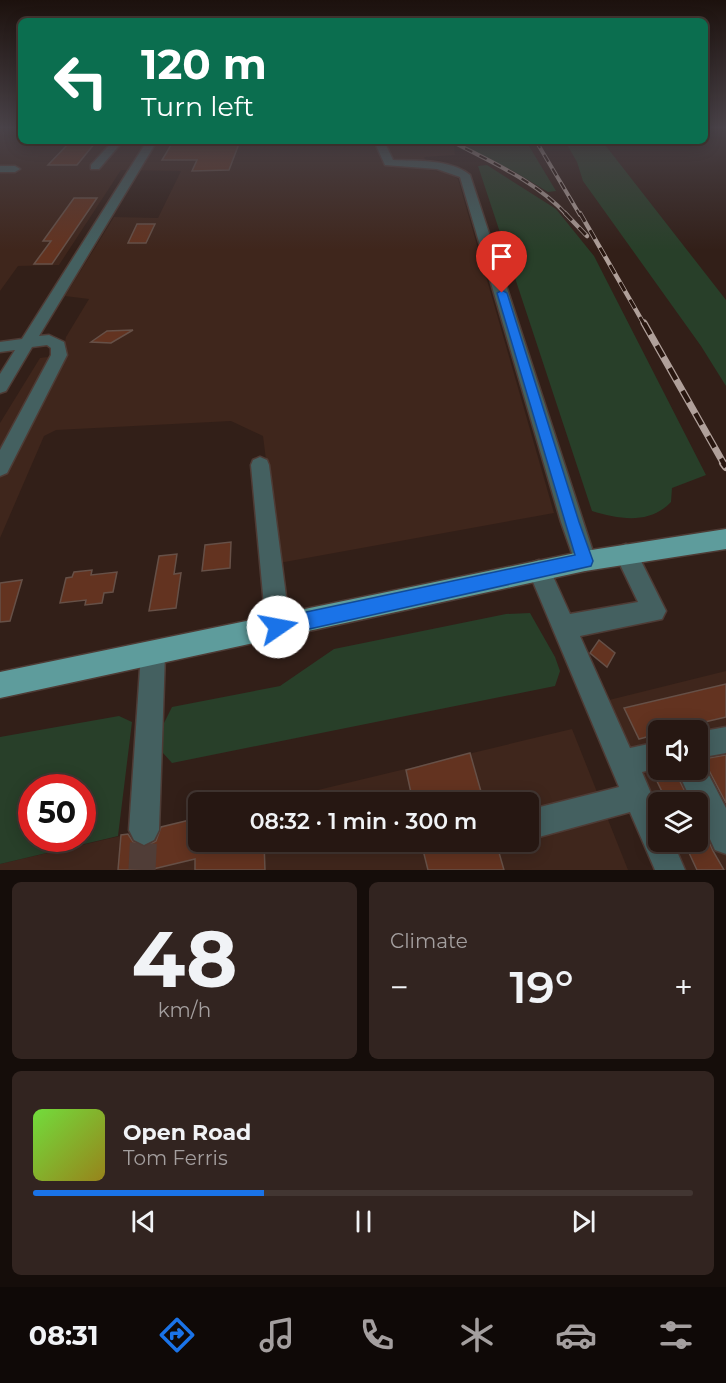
<!DOCTYPE html>
<html lang="en">
<head>
<meta charset="utf-8">
<style>
  :root { --surface:#261712; --page:#322420; --text:#f1f3f6; --muted:#a49f9f; --line:#423632; --accent:#1a73e8 }
  body { margin:0; font-family:Montserrat,sans-serif; background:var(--page); color:var(--text); height:100vh; display:flex; flex-direction:column; font-size:22px; white-space:nowrap }
  * { box-sizing:border-box; margin:0 }
  p { font-size:20px; color:var(--muted) }
  .icon { flex:none; width:33px; height:33px; fill:none; stroke:currentColor; stroke-width:2; stroke-linecap:round; stroke-linejoin:round }
  .map { position:relative; height:870px; overflow:hidden }
  .drawer { display:flex; flex-direction:column; gap:12px; padding:12px; background:#150d0a; flex:1 }
  .drawer>* { flex:none }
  .banner { position:absolute; left:18px; top:18px; width:690px; height:126px; border-radius:9px; box-shadow:0 3px 15px #0003,0 0 0 2px var(--line); background:#0b6e4f; color:#fff; overflow:hidden }
  .fabs { position:absolute; left:648px; top:720px; display:grid; gap:12px }
  .fabs a { display:grid; place-items:center; width:60px; height:60px; border-radius:9px; background:var(--surface); box-shadow:0 3px 15px #0003,0 0 0 2px var(--line); font-size:30px }
  .speed { position:absolute; left:18px; top:774px; display:flex; gap:12px; font-size:30px; font-weight:700; text-align:center }
  .speed>* { display:grid; place-content:center; width:78px; height:78px; border-radius:50%; background:var(--surface); box-shadow:0 3px 15px #0003,0 0 0 2px var(--line); line-height:1 }
  .speed .limit { border:9px solid #d22; background:#fff; color:#111 }
  .pin { position:absolute; display:grid; place-items:center; width:51px; height:51px; color:#fff; margin:-62px -26px; border-radius:50% 50% 50% 0; rotate:-45deg; box-shadow:0 0 6px #0007 }
  .pin .icon { rotate:45deg }
  .me { position:absolute; width:66px; margin:-33px; rotate:78deg; stroke-linejoin:round; filter:drop-shadow(0 0 4px #0008) }
  .turn { display:flex; align-items:center; gap:21px; height:126px; padding:0 24px; font-size:27px }
  .turn .icon { width:78px; height:78px; stroke-width:2.5 }
  .turn b { display:block; font-size:42px; line-height:51px }
  .big { font-size:45px; font-weight:600; line-height:1.1 }
  .drawer .tile { flex:1; display:flex; flex-direction:column; justify-content:center; gap:9px; min-width:0; padding:0 21px; border-radius:9px; background:var(--page) }
  .drawer .dial { align-items:center; gap:0 }
  .dial b { font-size:78px; line-height:1 }
  .song { display:flex; align-items:center; gap:18px }
  .cover { width:72px; height:72px; border-radius:9px; background:linear-gradient(135deg,hsl(100 70% 55%),hsl(50 70% 35%)) }
  .played { height:6px; border-radius:3px; background:linear-gradient(90deg,var(--accent) 35%,var(--line) 35%) }
  .keys { display:flex; justify-content:space-around; direction:ltr }
  .heat { display:flex; justify-content:space-between; align-items:center; font-size:33px; direction:ltr }
  .drawer .tiles { flex:1; display:grid; gap:12px; grid-template-columns:1fr 1fr }
  .tile:last-child { grid-column:span 2 }
  .trip { position:absolute; left:188px; top:792px; width:351px; height:60px; border-radius:9px; background:var(--surface); box-shadow:0 3px 15px #0003,0 0 0 2px var(--line); font-weight:600; line-height:60px; text-align:center }
  .dock { display:flex; height:96px; justify-content:space-around; align-items:center; background:#0f0907; color:var(--muted) }
  .dock .icon { width:42px; height:42px }
  .dock .current { color:var(--accent) }
  .dock b { font-size:27px; color:var(--text) }
  .map>svg:first-child { display:block }
  .built { fill:#3f261c; fill-rule:evenodd }
  .green { fill:#283f29; fill-rule:evenodd }
  .building { fill:#633320; stroke:#665047; stroke-width:1.5 }
  .lines { fill:none; stroke-linecap:round; stroke-linejoin:round }
  .minor-tunnel { stroke:#503d37; stroke-width:27; stroke-dasharray:27 14; stroke-linecap:butt }
  .minor-casing { stroke:#4e3b35; stroke-width:3 }
  .major-casing { stroke:#4e3b35; stroke-width:3 }
  .minor { fill:#446060; fill-rule:evenodd }
  .major { fill:#5e9c9c; fill-rule:evenodd }
  .rail-far3-casing { stroke:#b0a09a; stroke-width:4 }
  .rail-far2-casing { stroke:#b0a09a; stroke-width:4.5 }
  .rail-far1-casing { stroke:#b0a09a; stroke-width:7 }
  .rail-casing { stroke:#b0a09a; stroke-width:8 }
  .rail-far3 { stroke:#28160f; stroke-width:2; stroke-dasharray:8; stroke-linecap:butt }
  .rail-far2 { stroke:#28160f; stroke-width:3; stroke-dasharray:10; stroke-linecap:butt }
  .rail-far1 { stroke:#28160f; stroke-width:4.5; stroke-dasharray:13; stroke-linecap:butt }
  .rail { stroke:#28160f; stroke-width:5; stroke-dasharray:16; stroke-linecap:butt }
  .route { fill:#1a73e8; stroke:#114b97; stroke-width:1.5 }
</style>
</head>
<body>
<div class="map">
<svg width="726" height="870" viewBox="0 0 726 870">
  <rect width="100%" height="100%" fill="#321f18"/>
  <!-- built -->
  <g class="built">
    <path d="M0 128H21V141H445L454 146 455 155 424 157 429 170 449 173 458 179 554 513 279 563 263 436 231 421 56 430 44 436 0 538V423L40 358 62 355 66 337 89 299 65 296 114 217 158 218 181 171 121 170 59 265 18 266 0 291Z"/>
    <path d="M726 671V870H681L668 842H698V802H658V820L605 701ZM658 730H698V770H658Z"/>
    <path d="M572 729 628 870H0V864L198 818V842H528V802H268Z"/>
  </g>
  <!-- green -->
  <g class="green">
    <path d="M455 141H523L529 146 556 191 548 192 515 172Z"/>
    <path d="M565 141H602L726 300V386L701 346 583 181 577 162Z"/>
    <path d="M487 165 556 209 594 256 706 475 672 488 671 502C649 525 619 519 592 511L478 166Z"/>
    <path d="M530 613 555 657 560 671 555 686 172 763 163 753V725L172 707 280 686 334 649 506 614Z"/>
    <path d="M119 716 132 722 118 836 0 864V737ZM32 788H82V838H32Z"/>
  </g>
  <!-- building -->
  <g class="building">
    <path d="M180 141H240L229 170 192 171 197 160H162L171 145H177Z"/>
    <path d="M69 143H95L77 165H48Z"/>
    <path d="M74 198H97L52 264H34L51 241H43Z"/>
    <path d="M137 224H155L146 243H128Z"/>
    <path d="M133 330 111 343 91 342 107 331Z"/>
    <path d="M231 542 230 568 202 571 205 545Z"/>
    <path d="M177 554 174 574 181 573 176 608 149 611 159 556Z"/>
    <path d="M92 570 91 575 117 572 113 592 104 593 102 603 85 605 86 600 60 603 66 578 72 577 74 572Z"/>
    <path d="M22 580 10 621 0 622V583Z"/>
    <path d="M599 640 615 653 607 667 590 653Z"/>
    <path d="M726 684V717L671 730H658V734L639 739 624 708Z"/>
    <path d="M470 753 484 802H413L406 770Z"/>
    <path d="M726 755V803L703 759Z"/>
    <path d="M675 770V771L690 802H667L654 775Z"/>
    <path d="M698 817 713 851 724 870H697L684 842H698Z"/>
    <path d="M198 818V842H264L265 870H195V859L149 870H118L121 835 128 834 133 842 145 847 156 841 161 827Z"/>
    <path d="M421 842H496L504 870H428Z"/>
  </g>
  <g class="lines">
    <!-- minor-tunnel -->
    <path class="minor-tunnel" d="M142 870 144 830"/>
    <defs>
      <g id="minor">
        <path d="M113 141H123L99 169H91V165Z"/>
        <path d="M147 141H157L39 336 49 335 64 342 67 355 7 473 0 476V450L51 355V348L47 345 32 347 6 391 0 393V374L15 350 0 352V342L22 339Z"/>
        <path d="M374 141H384L393 160C416 161 451 159 470 175L596 561 593 568 585 571 577 568 561 522 460 177 437 169 385 165Z"/>
        <path d="M0 166H15L20 169 15 172H0Z"/>
        <path d="M260 457 267 460 269 465 290 627 286 635 278 639 270 635 266 627 251 465 253 460Z"/>
        <path d="M626 544 634 547 666 611 662 619 580 636 630 748 658 742V768L642 772 658 810V842H673L685 870H655L630 812 528 840V810L619 787 528 570 531 563 539 560 547 563 570 614 638 602 615 554 618 547Z"/>
        <path d="M153 642 162 645 165 654 159 830 154 840 144 845 134 840 129 830 141 654 144 645Z"/>
        <path d="M726 727V753L698 758V732Z"/>
        <path d="M698 759 701 760 726 808V854L715 850 698 813V802H692L677 770H698Z"/>
      </g>
      <path id="major" d="M726 529V549L585 571 0 698V672L585 551Z"/>
    </defs>
    <!-- minor casing -->
    <use href="#minor" class="minor-casing"/>
    <!-- major casing -->
    <use href="#major" class="major-casing"/>
    <!-- minor -->
    <use href="#minor" class="minor"/>
    <!-- major -->
    <use href="#major" class="major"/>
    <defs>
      <g id="rail-far3">
        <path d="M451 141C491 162 536 181 567 215"/>
        <path d="M536 141 580 215"/>
      </g>
      <g id="rail-far2">
        <path d="M565 213 587 236"/>
        <path d="M580 213 644 324"/>
      </g>
      <path id="rail-far1" d="M644 323 724 464"/>
      <path id="rail" d="M723 463 726 467"/>
    </defs>
    <!-- rail-far3 casing -->
    <use href="#rail-far3" class="rail-far3-casing"/>
    <!-- rail-far2 casing -->
    <use href="#rail-far2" class="rail-far2-casing"/>
    <!-- rail-far1 casing -->
    <use href="#rail-far1" class="rail-far1-casing"/>
    <!-- rail casing -->
    <use href="#rail" class="rail-casing"/>
    <!-- rail-far3 -->
    <use href="#rail-far3" class="rail-far3"/>
    <!-- rail-far2 -->
    <use href="#rail-far2" class="rail-far2"/>
    <!-- rail-far1 -->
    <use href="#rail-far1" class="rail-far1"/>
    <!-- rail -->
    <use href="#rail" class="rail"/>
  </g>
  <!-- sky -->
  <linearGradient id="sky" x2="0" y2="1"><stop stop-color="#1c110d"/><stop offset="0.51" stop-color="#494248"/><stop offset="1" stop-color="#494248" stop-opacity="0"/></linearGradient>
  <rect width="726" height="250" fill="url(#sky)"/>
  <!-- route -->
  <path class="route" d="M502 290 507 293 579 522 593 561 591 566 278 636 272 633 269 627 272 621 278 618 575 555 497 293Z"/>
</svg>
<div class="fabs">
<a><svg class="icon" aria-label="sound" viewBox="0 0 24 24"><path d="M4 9h4l5-4v14l-5-4H4zM17 9q2 3 0 6"/></svg></a>
<a><svg class="icon" aria-label="layers" viewBox="0 0 24 24"><path d="M12 4l9 5-9 5-9-5zM3 14l9 5 9-5"/></svg></a>
</div>
<div class="speed"><div class="limit">50</div></div>
<div class="pin" style="left:502px;top:293px;background:#d93025"><svg class="icon" aria-label="arrive" viewBox="0 0 24 24"><path d="M6 21V4h12l-3 4 3 4H6"/></svg></div>
<svg class="me" style="left:278px;top:627px" viewBox="-20 -20 40 40"><circle r="19" fill="#fff"/><path d="M0-13L10 11 0 6-10 11z" fill="#1a73e8"/></svg>
<div class="trip">08:32 · 1 min · 300 m</div>
<div class="banner">
<div class="turn"><svg class="icon" aria-label="left" viewBox="0 0 24 24"><path d="M17 20v-9H6M10 6l-5 5 5 5"/></svg><div><b>120 m</b>Turn left</div></div>
</div>
</div>
<section class="drawer">
<div class="tiles">
<div class="tile dial"><b>48</b><p>km/h</p></div>
<div class="tile"><p>Climate</p>
<div class="heat"><a>−</a><b class="big">19°</b><a>+</a></div>
</div>
<div class="tile">
<div class="song"><i class="cover"></i><div><b>Open Road</b><p>Tom Ferris</p></div></div>
<div class="played"></div>
<div class="keys"><svg class="icon" aria-label="previous" viewBox="0 0 24 24"><path d="M18 5L8 12l10 7zM5 5v14"/></svg><svg class="icon" aria-label="pause" viewBox="0 0 24 24"><path d="M8 5v14M16 5v14"/></svg><svg class="icon" aria-label="next" viewBox="0 0 24 24"><path d="M6 5l10 7-10 7zM19 5v14"/></svg></div>
</div>
</div>
</section>
<nav class="dock">
<b>08:31</b>
<svg class="icon current" aria-label="directions" viewBox="0 0 24 24"><path d="M12 3l9 9-9 9-9-9zM9 14v-3h6M13 9l2 2-2 2"/></svg>
<svg class="icon" aria-label="music" viewBox="0 0 24 24"><path d="M9 18V5l10-2v13"/><circle cx="6" cy="18" r="3"/><circle cx="16" cy="16" r="3"/></svg>
<svg class="icon" aria-label="phone" viewBox="0 0 24 24"><path d="M5 4h4l2 5-3 2q2 4 5 5l2-3 5 2v4C11 20 4 13 5 4z"/></svg>
<svg class="icon" aria-label="climate" viewBox="0 0 24 24"><path d="M12 3v18M4 7l16 10M4 17L20 7"/></svg>
<svg class="icon" aria-label="car" viewBox="0 0 24 24"><path d="M5 17H2v-5l4-1 3-4h7l3 4 3 1v5h-3M9 17h6M6 11h13"/><circle cx="7" cy="17" r="2"/><circle cx="17" cy="17" r="2"/></svg>
<svg class="icon" aria-label="filters" viewBox="0 0 24 24"><path d="M4 7h16M4 17h16"/><circle cx="9" cy="7" r="2"/><circle cx="15" cy="17" r="2"/></svg>
</nav>
</body>
</html>
